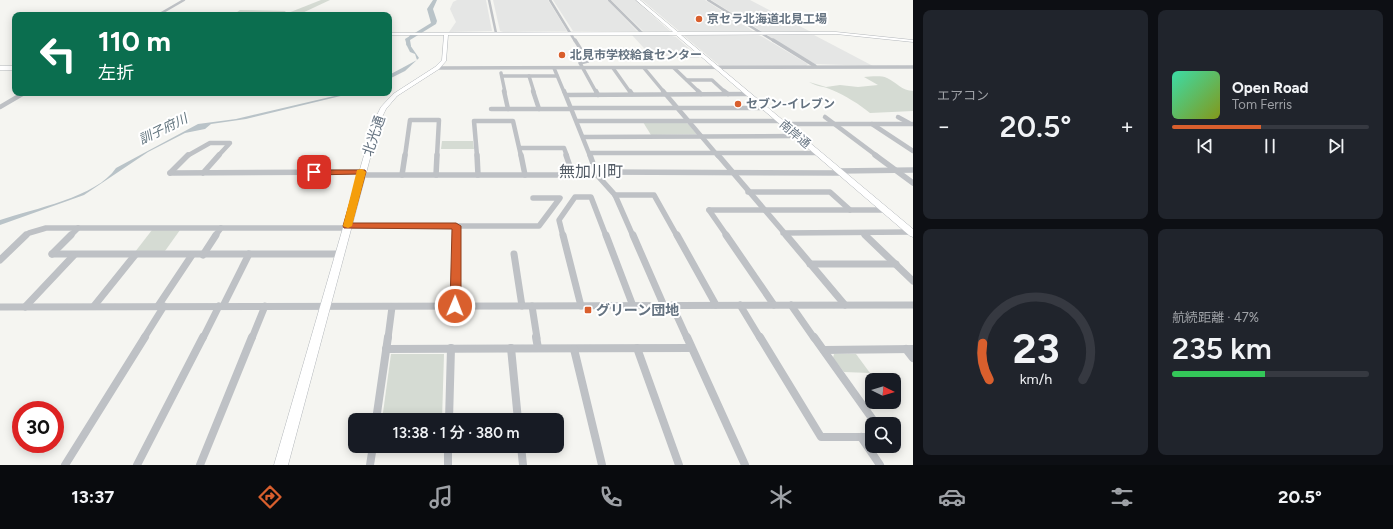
<!DOCTYPE html>
<html lang="ja">
<head>
<meta charset="utf-8">
<style>
  :root { --surface:#171b24; --page:#20242c; --text:#f1f3f6; --muted:#9ea1a6; --line:#363941; --accent:#d95f2d }
  body { margin:0; font-family:Figtree,"Noto Sans JP",sans-serif; background:var(--page); color:var(--text); height:100vh; display:flex; flex-direction:column; font-size:15px; white-space:nowrap }
  * { box-sizing:border-box; margin:0 }
  p { font-size:13px; color:var(--muted) }
  .icon { flex:none; width:22px; height:22px; fill:none; stroke:currentColor; stroke-width:2; stroke-linecap:round; stroke-linejoin:round }
  .map { position:relative; flex:1; overflow:hidden }
  .details { display:flex; flex-direction:column; gap:10px; padding:10px; background:#0d0f14; width:480px }
  .details>* { flex:none }
  .guide { position:absolute; left:12px; top:12px; width:380px; height:84px; border-radius:8px; box-shadow:0 2px 10px #0003; background:#0b6e4f; color:#fff; overflow:hidden }
  .needle { width:26px; rotate:95deg }
  .controls { position:absolute; left:865px; top:373px; display:grid; gap:8px }
  .controls a { display:grid; place-items:center; width:36px; height:36px; border-radius:8px; background:var(--surface); box-shadow:0 2px 10px #0003; font-size:20px }
  .speed { position:absolute; left:12px; top:401px; display:flex; gap:8px; font-size:20px; font-weight:700; text-align:center }
  .speed>* { display:grid; place-content:center; width:52px; height:52px; border-radius:50%; background:var(--surface); box-shadow:0 2px 10px #0003; line-height:1 }
  .speed .limit { border:6px solid #d22; background:#fff; color:#111 }
  .pin { position:absolute; display:grid; place-items:center; width:34px; height:34px; color:#fff; margin:-17px; border-radius:8px; box-shadow:0 2px 6px #0006 }
  .me { position:absolute; width:44px; margin:-22px; rotate:1deg; stroke-linejoin:round; filter:drop-shadow(0 0 3px #0008) }
  .turn { display:flex; align-items:center; gap:14px; height:84px; padding:0 20px; font-size:18px }
  .turn .icon { width:52px; height:52px; stroke-width:2.5 }
  .turn b { display:block; font-size:28px; line-height:34px }
  .big { font-size:30px; font-weight:600; line-height:1.1 }
  .details .widget { flex:1; display:flex; flex-direction:column; justify-content:center; gap:6px; min-width:0; padding:0 14px; border-radius:8px; background:var(--page) }
  .details .dial { align-items:center; gap:0 }
  .dial svg { height:104px; overflow:visible; fill:none; stroke:var(--line); stroke-width:7; stroke-linecap:round; text-anchor:middle }
  .dial text { fill:var(--text); stroke:none }
  .song { display:flex; align-items:center; gap:12px }
  .cover { width:48px; height:48px; border-radius:6px; background:linear-gradient(135deg,hsl(160 70% 55%),hsl(70 70% 35%)) }
  .played { height:4px; border-radius:2px; background:linear-gradient(90deg,var(--accent) 45%,var(--line) 45%) }
  .keys { display:flex; justify-content:space-around; direction:ltr }
  .heat { display:flex; justify-content:space-between; align-items:center; font-size:22px; direction:ltr }
  .charge { height:6px; border-radius:3px; background:linear-gradient(90deg,#34c759 47%,var(--line) 0) }
  .details .tiles { flex:1; display:grid; gap:10px; grid-template-columns:repeat(2,1fr) }
  .trip { position:absolute; left:348px; top:413px; width:216px; height:40px; border-radius:8px; background:var(--surface); box-shadow:0 2px 10px #0003; font-weight:600; line-height:40px; text-align:center }
  .dock { display:flex; height:64px; justify-content:space-around; align-items:center; background:#090b0e; color:var(--muted) }
  .dock .icon { width:28px; height:28px }
  .dock .active { color:var(--accent) }
  .dock b { font-size:18px; color:var(--text) }
  main { display:flex; flex:1; min-height:0 }
  .map>svg:first-child { display:block }
  .built { fill:#e5e6e5 }
  .green { fill:#d5dbd3 }
  .water { fill:#b9c3c8 }
  .lines { fill:none; stroke-linecap:round; stroke-linejoin:round }
  .river { fill:#b9c3c8; fill-rule:evenodd }
  .secondary-casing { stroke:#b3b7bb; stroke-width:1 }
  .street-far5 { stroke:#bec1c5; stroke-width:2.5 }
  .street-far4 { stroke:#bec1c5; stroke-width:3.5 }
  .street-far3 { stroke:#bec1c5; stroke-width:4.5 }
  .street-far2 { stroke:#bec1c5; stroke-width:5.5 }
  .street-far1 { stroke:#bec1c5; stroke-width:7 }
  .street { stroke:#bec1c5; stroke-width:8 }
  .secondary { fill:#fff; fill-rule:evenodd }
  .route { fill:#d95f2d; stroke:#8d3e1d }
  .slow { fill:#f59e0b }
  .poi-dot { fill:#d95f2d; stroke:#fff; stroke-width:1.5 }
  .labels { text-anchor:middle; dominant-baseline:central; stroke-width:4; stroke-linejoin:round; paint-order:stroke }
  .far-poi-label { font-size:12px; font-weight:bold; fill:#657381; stroke:#fff; text-anchor:start }
  .far-street-label { font-size:12px; fill:#657381; stroke:#fff }
  .far-water-label { font-size:13px; font-style:italic; fill:#61747e; stroke:#fff }
  .street-label { font-size:14px; fill:#657381; stroke:#fff }
  .poi-label { font-size:14px; font-weight:bold; fill:#657381; stroke:#fff; text-anchor:start }
  .quarter-label { font-size:16px; fill:#535c66; stroke:#fff }
</style>
</head>
<body>
<main>
<div class="map">
<svg width="913" height="465" viewBox="0 0 913 465">
  <rect width="100%" height="100%" fill="#f5f5f1"/>
  <!-- built -->
  <g class="built">
    <path d="M457 0H486L492 31 449 32 456 22 450 9 453 2Z"/>
    <path d="M493 0H548L567 31 503 32 500 31Z"/>
    <path d="M553 0H607L637 31H573Z"/>
    <path d="M611 0H635L670 31H643Z"/>
    <path d="M642 0H705L753 31H679Z"/>
    <path d="M711 0H750L811 32 761 31Z"/>
    <path d="M687 34H756L761 36 808 64 806 66H720L684 36Z"/>
    <path d="M769 34 814 35 873 66 815 64 768 36Z"/>
    <path d="M632 35H668L676 37 700 58H653Z"/>
  </g>
  <!-- green -->
  <g class="green">
    <path d="M321 0H330L298 15H283Z"/>
    <path d="M240 10 286 11 281 15H233Z"/>
    <path d="M864 77C870 77 880 75 887 78 896 82 902 91 913 91V111L870 113C859 104 846 96 832 90 824 86 817 87 809 82L826 87 840 85 858 87 878 85Z"/>
    <path d="M643 122H685L688 124 697 134 651 135Z"/>
    <path d="M442 141H473L474 149H441Z"/>
    <path d="M152 230H180L165 251 135 252Z"/>
    <path d="M391 354H444L442 420H382Z"/>
    <path d="M834 354H856L870 373 844 372 833 358Z"/>
  </g>
  <!-- water -->
  <g class="water">
    <path d="M410 35H413L409 39 410 45 419 58 405 71 389 79V75L417 60 415 54 410 52 406 44Z"/>
    <path d="M347 93H353L246 119 211 124 205 129 185 133 148 152 84 195 0 225V220C33 209 97 197 116 168L198 124 236 119Z"/>
  </g>
  <g class="lines">
    <!-- river -->
    <path class="river" d="M433 0H437L433 9 437 21 436 24 410 40 411 46H407L405 39 431 23 427 9Z"/>
    <defs>
      <g id="secondary">
        <path d="M636 0H640L678 32H836L913 40V42L836 34 681 35 913 229V237L910 236 676 35H448L446 61 439 69 397 96 386 109 380 121 288 465H274L374 121 381 107 393 94 435 67 442 60 444 35H389V33L673 32Z"/>
        <rect x="0" y="66" width="15" height="4"/>
      </g>
    </defs>
    <!-- secondary casing -->
    <use href="#secondary" class="secondary-casing"/>
    <!-- street-far5 -->
    <g class="street-far5">
      <path d="M489 0 496 33"/>
      <path d="M550 0 575 41"/>
      <path d="M609 0 642 33"/>
      <path d="M708 0 774 41"/>
      <path d="M158 15 184 0"/>
    </g>
    <!-- street-far4 -->
    <g class="street-far4">
      <path d="M575 40 588 61 580 63 596 92"/>
      <path d="M773 40 815 66"/>
      <path d="M437 68 913 67"/>
      <path d="M554 68 564 92"/>
      <path d="M613 68 630 92"/>
      <path d="M644 68 664 92"/>
      <path d="M674 68 699 92"/>
      <path d="M501 73 505 92"/>
      <path d="M502 76H557"/>
      <path d="M529 76 534 92"/>
      <path d="M687 80H712L725 92"/>
    </g>
    <!-- street-far3 -->
    <g class="street-far3">
      <path d="M504 91 508 109"/>
      <path d="M533 91 539 109"/>
      <path d="M564 91 590 156"/>
      <path d="M596 91 598 95"/>
      <path d="M630 91 632 94"/>
      <path d="M663 91 718 156"/>
      <path d="M698 91 701 94"/>
      <path d="M724 91 728 94"/>
      <path d="M566 95 748 94"/>
      <path d="M0 107 24 93"/>
      <path d="M571 108H764"/>
      <path d="M491 109H572"/>
      <path d="M825 117 877 156"/>
      <path d="M898 117 909 123"/>
      <path d="M577 121H780"/>
      <path d="M783 124H913"/>
      <path d="M872 124 913 151"/>
      <path d="M583 137 798 136"/>
      <path d="M520 148H564L567 156"/>
      <path d="M590 153H817"/>
      <path d="M187 156 210 143H230L218 156"/>
      <path d="M405 156 410 120H439L437 156"/>
      <path d="M477 156 474 121H513L521 156"/>
    </g>
    <!-- street-far2 -->
    <g class="street-far2">
      <path d="M477 155 478 175"/>
      <path d="M521 155 525 175"/>
      <path d="M566 155 573 175"/>
      <path d="M590 155 597 175 615 195 633 236"/>
      <path d="M718 155 787 236"/>
      <path d="M875 155 913 183"/>
      <path d="M839 171 913 170"/>
      <path d="M597 172 841 173"/>
      <path d="M170 173 362 172"/>
      <path d="M170 173 188 155"/>
      <path d="M203 173 219 155"/>
      <path d="M361 175H597"/>
      <path d="M402 175 405 155"/>
      <path d="M436 175 437 155"/>
      <path d="M748 192H830L850 210"/>
      <path d="M615 195H654L677 236"/>
      <path d="M709 210H884"/>
      <path d="M709 210 727 236"/>
      <path d="M347 226H539L560 198H533"/>
      <path d="M783 233 911 232"/>
      <path d="M863 233 867 236"/>
      <path d="M25 236 29 233 46 228H347"/>
      <path d="M70 236 78 228"/>
      <path d="M215 236 221 228"/>
      <path d="M456 236V226"/>
      <path d="M563 236 559 220 575 197H591L606 236"/>
    </g>
    <!-- street-far1 -->
    <g class="street-far1">
      <path d="M563 235 581 306"/>
      <path d="M606 235 633 306"/>
      <path d="M633 235 664 306"/>
      <path d="M677 235 716 305"/>
      <path d="M726 235 774 305"/>
      <path d="M786 235 845 305"/>
      <path d="M865 235 913 281"/>
      <path d="M52 254H339"/>
      <path d="M52 254 71 235"/>
      <path d="M514 254 522 306"/>
      <path d="M203 255 216 235"/>
      <path d="M0 260 26 235"/>
      <path d="M810 264H896"/>
      <path d="M672 305 687 338"/>
      <path d="M740 305 760 338"/>
      <path d="M791 305 814 338"/>
      <path d="M94 306 135 255"/>
      <path d="M158 306 192 255"/>
      <path d="M223 306 249 254"/>
      <path d="M455 306 456 235"/>
      <path d="M532 306 537 338"/>
      <path d="M0 307 913 305"/>
      <path d="M25 307 74 255"/>
      <path d="M144 338 164 306"/>
      <path d="M203 338 219 306"/>
      <path d="M252 338 265 306"/>
      <path d="M388 338 392 307"/>
    </g>
    <!-- street -->
    <g class="street">
      <path d="M536 337 538 348"/>
      <path d="M687 337 745 465"/>
      <path d="M760 337 821 437H872"/>
      <path d="M814 337 876 424"/>
      <path d="M511 348 518 420"/>
      <path d="M637 348 679 465"/>
      <path d="M386 349 691 348"/>
      <path d="M574 349 602 465"/>
      <path d="M906 349 913 358"/>
      <path d="M824 350 913 349"/>
      <path d="M376 420 388 337"/>
      <path d="M449 420 451 348"/>
      <path d="M861 437 880 465"/>
      <path d="M448 446V465"/>
      <path d="M521 446 523 465"/>
      <path d="M65 465 145 337"/>
      <path d="M137 465 203 337"/>
      <path d="M200 465 252 337"/>
      <path d="M370 465 373 446"/>
    </g>
    <!-- secondary -->
    <use href="#secondary" class="secondary"/>
  </g>
  <!-- route -->
  <path class="route" d="M365 170 366 172 352 223H456L461 226V306L459 309 455 310 450 306 452 229 344 228 343 226 358 174 314 175 310 172 314 170Z"/>
  <!-- slow -->
  <path class="slow" d="M357 170 362 169 366 172 352 226 348 228 343 226Z"/>
  <!-- markers -->
  <g class="poi-dot">
    <circle cx="699" cy="19" r="4"/>
    <circle cx="562" cy="55" r="4"/>
    <circle cx="738" cy="104" r="4"/>
    <rect x="584" y="306" width="8" height="8" rx="2"/>
  </g>
  <g class="labels">
    <!-- far-poi labels -->
    <g class="far-poi-label">
      <text x="707" y="19">京セラ北海道北見工場</text>
      <text x="570" y="55">北見市学校給食センター</text>
      <text x="746" y="104">セブン-イレブン</text>
    </g>
    <!-- far-street labels -->
    <g class="far-street-label">
      <text transform="translate(795 134) rotate(40)">南岸通</text>
    </g>
    <!-- far-water labels -->
    <g class="far-water-label">
      <text transform="translate(163 129) rotate(-26)">訓子府川</text>
    </g>
    <!-- street labels -->
    <g class="street-label">
      <text transform="translate(374 136) rotate(-71)">北光通</text>
    </g>
    <!-- poi labels -->
    <g class="poi-label">
      <text x="596" y="310">グリーン団地</text>
    </g>
    <!-- quarter labels -->
    <g class="quarter-label">
      <text x="591" y="171">無加川町</text>
    </g>
  </g>
</svg>
<div class="controls">
<a><svg class="needle" viewBox="-14 -14 28 28"><path d="M0-13l5 13h-10z" fill="#e53935"/><path d="M0 13l5-13h-10z" fill="#9ea1a6"/></svg></a>
<a><svg class="icon" aria-label="search" viewBox="0 0 24 24"><circle cx="10" cy="10" r="6"/><path d="M15 15l6 6"/></svg></a>
</div>
<div class="speed"><div class="limit">30</div></div>
<div class="pin" style="left:314px;top:172px;background:#d93025"><svg class="icon" aria-label="arrive" viewBox="0 0 24 24"><path d="M6 21V4h12l-3 4 3 4H6"/></svg></div>
<svg class="me" style="left:455px;top:306px" viewBox="-20 -20 40 40"><circle r="17" fill="#d95f2d" stroke="#fff" stroke-width="3"/><path d="M0-11L8 9 0 5-8 9z" fill="#fff"/></svg>
<div class="trip">13:38 · 1 分 · 380 m</div>
<div class="guide">
<div class="turn"><svg class="icon" aria-label="left" viewBox="0 0 24 24"><path d="M17 20v-9H6M10 6l-5 5 5 5"/></svg><div><b>110 m</b>左折</div></div>
</div>
</div>
<section class="details">
<div class="tiles">
<div class="widget"><p>エアコン</p>
<div class="heat"><a>−</a><b class="big">20.5°</b><a>+</a></div>
</div>
<div class="widget">
<div class="song"><i class="cover"></i><div><b>Open Road</b><p>Tom Ferris</p></div></div>
<div class="played"></div>
<div class="keys"><svg class="icon" aria-label="previous" viewBox="0 0 24 24"><path d="M18 5L8 12l10 7zM5 5v14"/></svg><svg class="icon" aria-label="pause" viewBox="0 0 24 24"><path d="M8 5v14M16 5v14"/></svg><svg class="icon" aria-label="next" viewBox="0 0 24 24"><path d="M6 5l10 7-10 7zM19 5v14"/></svg></div>
</div>
<div class="widget dial"><svg viewBox="0 0 100 80">
<path d="M14 69A42 42 0 1 1 86 69"/>
<path d="M14 69A42 42 0 0 1 9 41" stroke="#d95f2d"/>
<text x="50" y="56" font-size="32" font-weight="700">23</text>
<text x="50" y="72" font-size="11">km/h</text>
</svg></div>
<div class="widget"><p>航続距離 · 47%</p><b class="big">235 km</b><div class="charge"></div></div>
</div>
</section>
</main>
<nav class="dock">
<b>13:37</b>
<svg class="icon active" aria-label="directions" viewBox="0 0 24 24"><path d="M12 3l9 9-9 9-9-9zM9 14v-3h6M13 9l2 2-2 2"/></svg>
<svg class="icon" aria-label="music" viewBox="0 0 24 24"><path d="M9 18V5l10-2v13"/><circle cx="6" cy="18" r="3"/><circle cx="16" cy="16" r="3"/></svg>
<svg class="icon" aria-label="phone" viewBox="0 0 24 24"><path d="M5 4h4l2 5-3 2q2 4 5 5l2-3 5 2v4C11 20 4 13 5 4z"/></svg>
<svg class="icon" aria-label="climate" viewBox="0 0 24 24"><path d="M12 3v18M4 7l16 10M4 17L20 7"/></svg>
<svg class="icon" aria-label="car" viewBox="0 0 24 24"><path d="M5 17H2v-5l4-1 3-4h7l3 4 3 1v5h-3M9 17h6M6 11h13"/><circle cx="7" cy="17" r="2"/><circle cx="17" cy="17" r="2"/></svg>
<svg class="icon" aria-label="filters" viewBox="0 0 24 24"><path d="M4 7h16M4 17h16"/><circle cx="9" cy="7" r="2"/><circle cx="15" cy="17" r="2"/></svg>
<b>20.5°</b>
</nav>
</body>
</html>
